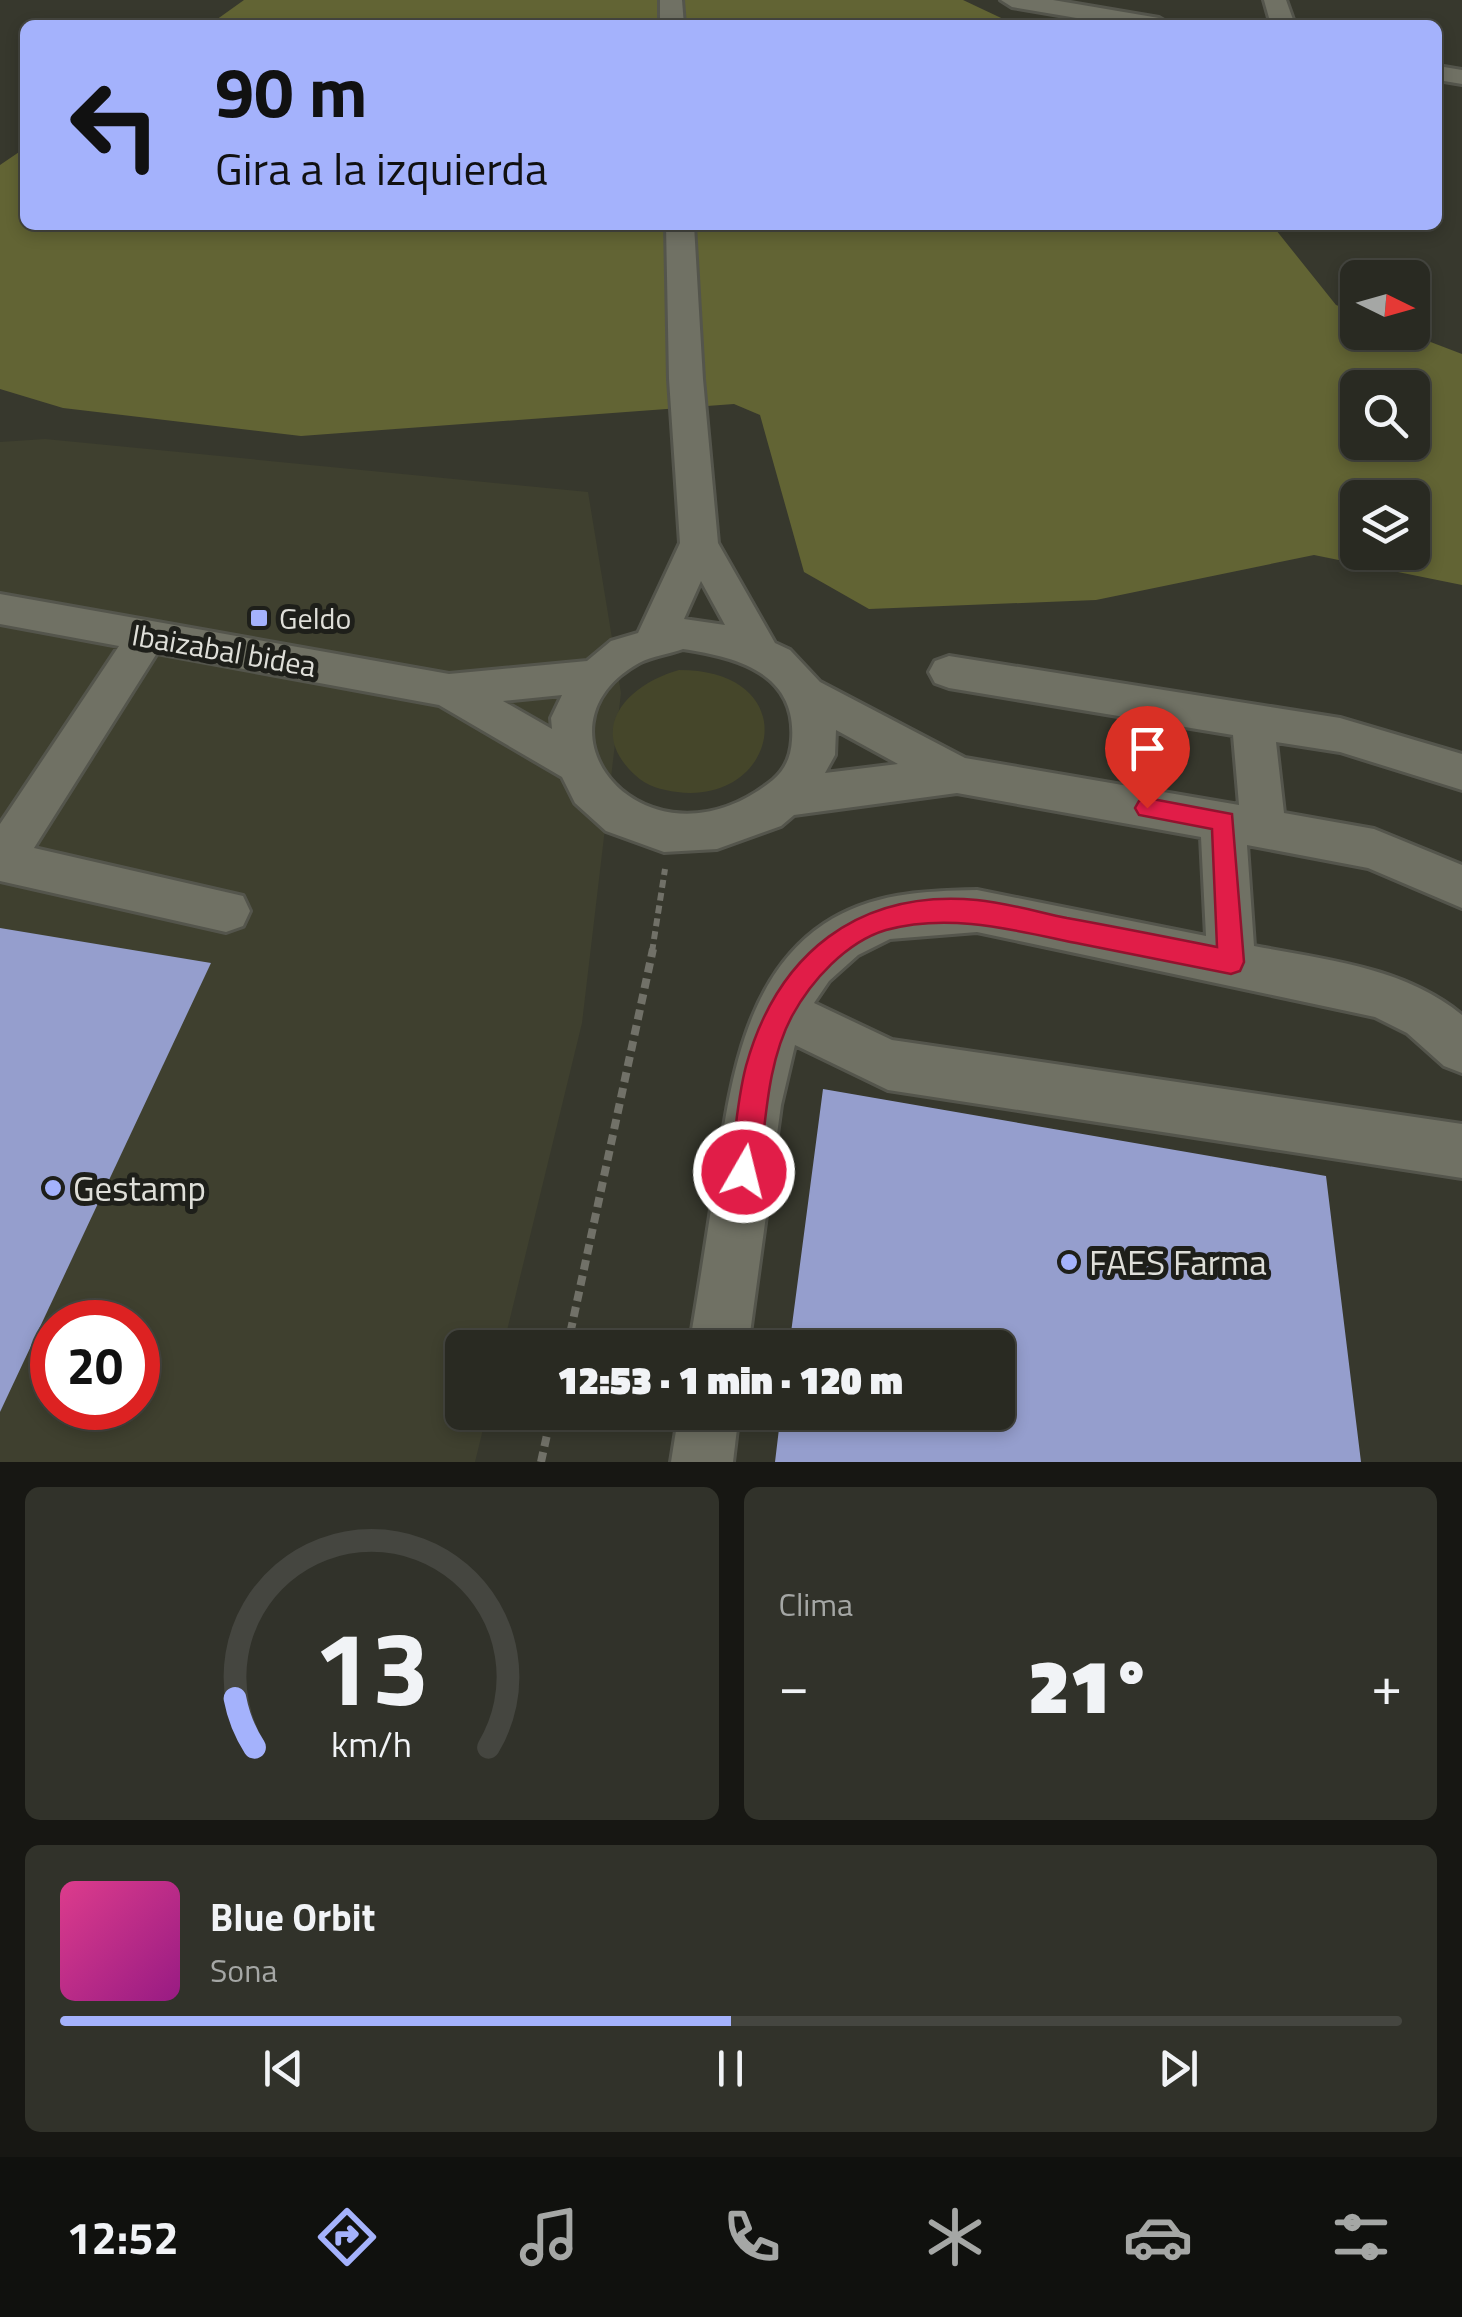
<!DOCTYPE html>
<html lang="es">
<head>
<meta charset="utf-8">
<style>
  :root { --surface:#292a22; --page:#31322a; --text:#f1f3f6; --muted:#a5a7a5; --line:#454640; --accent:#a4b2fc }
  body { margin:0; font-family:"Titillium Web",sans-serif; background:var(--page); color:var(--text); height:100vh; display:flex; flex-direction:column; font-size:38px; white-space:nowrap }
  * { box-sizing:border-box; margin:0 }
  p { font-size:32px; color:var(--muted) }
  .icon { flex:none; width:55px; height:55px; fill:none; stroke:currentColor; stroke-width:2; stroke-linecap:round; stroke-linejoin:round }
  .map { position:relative; height:1462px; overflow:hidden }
  .details { display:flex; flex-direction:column; gap:25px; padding:25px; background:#171713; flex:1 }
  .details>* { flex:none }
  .banner { position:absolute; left:20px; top:20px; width:1422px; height:210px; border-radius:15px; box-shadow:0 5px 15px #0003,0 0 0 2px var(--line); background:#a4b2fc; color:#111; overflow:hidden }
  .needle { width:65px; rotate:95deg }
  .fabs { position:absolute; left:1340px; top:260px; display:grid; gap:20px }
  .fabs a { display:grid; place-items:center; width:90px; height:90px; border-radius:15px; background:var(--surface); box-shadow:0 5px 15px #0003,0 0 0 2px var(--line); font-size:50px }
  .speed { position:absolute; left:30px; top:1300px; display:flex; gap:20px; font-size:50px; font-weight:700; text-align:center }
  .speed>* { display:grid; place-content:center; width:130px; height:130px; border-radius:50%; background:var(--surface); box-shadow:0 5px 15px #0003,0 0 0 2px var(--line); line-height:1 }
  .speed .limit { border:15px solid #d22; background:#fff; color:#111 }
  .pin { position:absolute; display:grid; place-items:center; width:85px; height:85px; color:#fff; margin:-102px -42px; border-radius:50% 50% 50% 0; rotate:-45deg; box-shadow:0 0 10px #0007 }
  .pin .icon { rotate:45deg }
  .me { position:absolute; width:110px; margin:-55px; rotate:8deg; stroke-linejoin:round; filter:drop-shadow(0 0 8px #0008) }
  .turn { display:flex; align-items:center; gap:35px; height:210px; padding:0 30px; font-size:45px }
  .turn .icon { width:130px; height:130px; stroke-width:2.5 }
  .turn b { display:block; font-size:70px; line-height:85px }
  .big { font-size:75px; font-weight:800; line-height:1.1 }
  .details .card { flex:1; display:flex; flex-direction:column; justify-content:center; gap:15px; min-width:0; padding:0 35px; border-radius:15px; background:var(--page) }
  .details .dial { align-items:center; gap:0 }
  .dial svg { height:260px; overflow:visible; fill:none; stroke:var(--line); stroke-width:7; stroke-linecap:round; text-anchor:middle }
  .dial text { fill:var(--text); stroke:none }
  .song { display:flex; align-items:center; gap:30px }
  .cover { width:120px; height:120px; border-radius:15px; background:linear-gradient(135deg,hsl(330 70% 55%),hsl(310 70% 35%)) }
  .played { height:10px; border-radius:5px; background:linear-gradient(90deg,var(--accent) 50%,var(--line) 50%) }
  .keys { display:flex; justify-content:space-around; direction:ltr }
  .heat { display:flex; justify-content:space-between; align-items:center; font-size:55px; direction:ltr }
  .details .tiles { flex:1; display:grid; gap:25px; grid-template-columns:1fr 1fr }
  .card:last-child { grid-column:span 2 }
  .trip { position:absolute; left:445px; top:1330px; width:570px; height:100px; border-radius:15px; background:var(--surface); box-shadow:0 5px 15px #0003,0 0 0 2px var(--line); font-weight:800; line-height:100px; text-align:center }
  .dock { display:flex; height:160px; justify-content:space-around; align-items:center; background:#10110e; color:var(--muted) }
  .dock .icon { width:70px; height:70px }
  .dock .selected { color:var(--accent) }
  .dock b { font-size:45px; color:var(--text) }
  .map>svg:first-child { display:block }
  .built { fill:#3f402f; fill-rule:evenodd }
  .green { fill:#45462a }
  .forest { fill:#626434; fill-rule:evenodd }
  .building { fill:#959ecd }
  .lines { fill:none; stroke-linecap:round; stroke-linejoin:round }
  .minor-casing { stroke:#54554c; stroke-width:6 }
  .path-far1 { stroke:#717168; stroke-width:6; stroke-dasharray:8 5; stroke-linecap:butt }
  .path { stroke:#717168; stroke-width:8; stroke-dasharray:10 6; stroke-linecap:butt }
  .minor { fill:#707164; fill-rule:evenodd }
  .route { fill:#e11d48; stroke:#92132f; stroke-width:2.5 }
  .poi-dot { fill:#a4b2fc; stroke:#1e1f1a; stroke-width:4 }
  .labels { text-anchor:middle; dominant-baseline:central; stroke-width:10; stroke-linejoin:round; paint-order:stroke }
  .poi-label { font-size:30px; fill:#dfdfd9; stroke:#1e1f1a; text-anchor:start }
  .street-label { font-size:30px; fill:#dfdfd9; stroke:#1e1f1a }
  .near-poi-label { font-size:35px; fill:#dfdfd9; stroke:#1e1f1a; text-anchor:start }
</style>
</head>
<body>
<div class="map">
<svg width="1462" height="1462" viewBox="0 0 1462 1462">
  <rect width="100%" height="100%" fill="#37382d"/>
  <!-- built -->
  <path class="built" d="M45 439 588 492 621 693 582 1023 503 1347 462 1348V1412L487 1413 475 1462H0V442ZM52 1322H138V1408H52Z"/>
  <!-- green -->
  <path class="green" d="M679 670C807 670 779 805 677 792 662 790 646 786 635 775 585 729 628 684 679 670Z"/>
  <!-- forest -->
  <g class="forest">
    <path d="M244 0H963L1016 25H209Z"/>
    <path d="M25 148V225H1272L1336 305 1357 313 1358 332 1407 333 1462 354V585L1314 555 1096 600 869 609 804 572 760 415 734 404 301 436 63 408 0 389V165ZM1358 388H1412V442H1358ZM1358 498H1412V552H1358Z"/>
  </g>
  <!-- building -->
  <g class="building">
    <path d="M0 928 211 963 0 1412Z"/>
    <path d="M823 1089 1326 1176 1361 1462H775L781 1412H998V1348H789Z"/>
  </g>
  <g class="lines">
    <defs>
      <g id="minor">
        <path d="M660 0H682L684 25H660Z"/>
        <path d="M1001 0H1053L1159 18 1171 25H1118L1012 7Z"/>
        <path d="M1264 0H1286L1295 25H1271Z"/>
        <path d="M1438 66 1462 70V84L1438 80Z"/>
        <path d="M666 225H694L703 379 718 543 775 643 790 650 820 682 965 758 1239 805 1233 735 949 688 935 683 929 672 935 661 949 656 1340 718 1462 754V790L1340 752 1276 742 1284 813 1374 829 1462 865V908L1368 868 1247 845 1254 946C1326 960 1404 967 1462 1015V1073L1444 1066 1407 1033 1375 1017 977 932 890 939 858 955 829 981 814 1003 892 1040 1462 1124V1178L888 1090 795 1045 781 1105 748 1348H689C698 1295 706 1242 714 1190 729 1098 739 981 824 924 871 893 923 891 977 890L1206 936 1201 837 957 793 794 815 781 826 717 849 664 852 606 831 575 803 562 777 439 705 157 653 34 848 243 896 250 911 243 926 226 932 0 881V824L119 646 0 624V594L449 674 587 661 611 641 638 633 680 543 669 379ZM701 581 725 625 684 619ZM683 649C737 657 797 673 792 740 791 756 786 769 773 780 648 881 521 729 639 663 652 656 670 654 683 649ZM562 695 551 718 552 729 503 701ZM836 730 898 764 825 773 835 755Z"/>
        <path d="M679 1412H739L733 1462H671Z"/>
      </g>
    </defs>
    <!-- minor casing -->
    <use href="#minor" class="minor-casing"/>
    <!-- path-far1 -->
    <path class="path-far1" d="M652 952 665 869"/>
    <!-- path -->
    <g class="path">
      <path d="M567 1348 653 949"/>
      <path d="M541 1462 552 1412"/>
    </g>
    <!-- minor -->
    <use href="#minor" class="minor"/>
  </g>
  <!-- route -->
  <path class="route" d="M1147 798 1232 814 1244 962 1240 971 1231 974C1181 964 1131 954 1081 944 1017 931 951 912 886 930 846 942 811 981 792 1016 767 1063 766 1121 759 1172L755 1183 744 1187 734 1183 730 1172C735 1138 737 1100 746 1066 777 954 858 889 977 900 1007 903 1038 912 1067 918 1117 927 1167 937 1217 947L1212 829 1139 815 1135 808 1139 801Z"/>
  <!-- markers -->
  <g class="poi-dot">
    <rect x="249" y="608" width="20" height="20" rx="5"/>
    <circle cx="53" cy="1188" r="10"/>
    <circle cx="1069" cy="1262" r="10"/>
  </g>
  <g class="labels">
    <!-- poi labels -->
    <g class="poi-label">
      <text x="279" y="618">Geldo</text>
    </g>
    <!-- street labels -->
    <g class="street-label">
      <text transform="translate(224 650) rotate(10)">Ibaizabal bidea</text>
    </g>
    <!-- near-poi labels -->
    <g class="near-poi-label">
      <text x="73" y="1188">Gestamp</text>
      <text x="1089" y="1262">FAES Farma</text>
    </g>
  </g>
</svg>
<div class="fabs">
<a><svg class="needle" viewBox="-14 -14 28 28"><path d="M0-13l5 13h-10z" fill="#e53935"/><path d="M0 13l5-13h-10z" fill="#a5a7a5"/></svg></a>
<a><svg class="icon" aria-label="search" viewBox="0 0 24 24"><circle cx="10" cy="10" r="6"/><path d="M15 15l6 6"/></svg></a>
<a><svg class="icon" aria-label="layers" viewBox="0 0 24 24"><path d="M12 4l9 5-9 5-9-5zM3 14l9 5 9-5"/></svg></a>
</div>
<div class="speed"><div class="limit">20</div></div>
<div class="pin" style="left:1147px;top:808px;background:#d93025"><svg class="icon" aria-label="arrive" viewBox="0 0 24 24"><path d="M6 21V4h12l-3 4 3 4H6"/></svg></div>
<svg class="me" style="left:744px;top:1172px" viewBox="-20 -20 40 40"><circle r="17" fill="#e11d48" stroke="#fff" stroke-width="3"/><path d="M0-11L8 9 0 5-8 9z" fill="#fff"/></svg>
<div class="trip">12:53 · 1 min · 120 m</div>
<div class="banner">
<div class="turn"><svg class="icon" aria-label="left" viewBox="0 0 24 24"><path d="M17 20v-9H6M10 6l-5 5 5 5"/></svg><div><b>90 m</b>Gira a la izquierda</div></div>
</div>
</div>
<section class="details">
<div class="tiles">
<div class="card dial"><svg viewBox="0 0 100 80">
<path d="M14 69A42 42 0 1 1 86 69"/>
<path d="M14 69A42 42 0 0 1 8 54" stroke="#a4b2fc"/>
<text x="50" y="56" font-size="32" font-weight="700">13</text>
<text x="50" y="72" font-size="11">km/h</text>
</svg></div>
<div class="card"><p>Clima</p>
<div class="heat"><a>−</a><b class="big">21°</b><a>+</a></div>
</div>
<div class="card">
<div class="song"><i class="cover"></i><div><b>Blue Orbit</b><p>Sona</p></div></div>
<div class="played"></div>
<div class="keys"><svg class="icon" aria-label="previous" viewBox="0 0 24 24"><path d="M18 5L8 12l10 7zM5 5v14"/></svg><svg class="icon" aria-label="pause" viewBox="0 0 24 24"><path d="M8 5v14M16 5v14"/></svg><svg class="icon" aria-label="next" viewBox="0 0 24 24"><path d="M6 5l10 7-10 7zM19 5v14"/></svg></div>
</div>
</div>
</section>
<nav class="dock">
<b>12:52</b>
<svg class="icon selected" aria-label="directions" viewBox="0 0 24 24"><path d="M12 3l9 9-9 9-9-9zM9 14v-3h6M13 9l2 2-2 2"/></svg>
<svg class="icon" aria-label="music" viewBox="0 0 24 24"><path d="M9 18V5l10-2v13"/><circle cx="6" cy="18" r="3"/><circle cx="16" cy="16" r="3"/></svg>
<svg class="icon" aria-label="phone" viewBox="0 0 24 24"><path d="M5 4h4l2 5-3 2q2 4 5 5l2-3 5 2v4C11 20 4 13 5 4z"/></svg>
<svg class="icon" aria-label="climate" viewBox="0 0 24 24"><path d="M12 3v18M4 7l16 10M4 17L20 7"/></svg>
<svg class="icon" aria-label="car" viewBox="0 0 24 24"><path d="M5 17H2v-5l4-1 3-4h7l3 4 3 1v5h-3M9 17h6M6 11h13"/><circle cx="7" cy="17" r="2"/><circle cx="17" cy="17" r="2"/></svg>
<svg class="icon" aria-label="filters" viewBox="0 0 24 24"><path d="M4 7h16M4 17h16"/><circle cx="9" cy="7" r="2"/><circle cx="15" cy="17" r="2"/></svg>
</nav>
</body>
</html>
